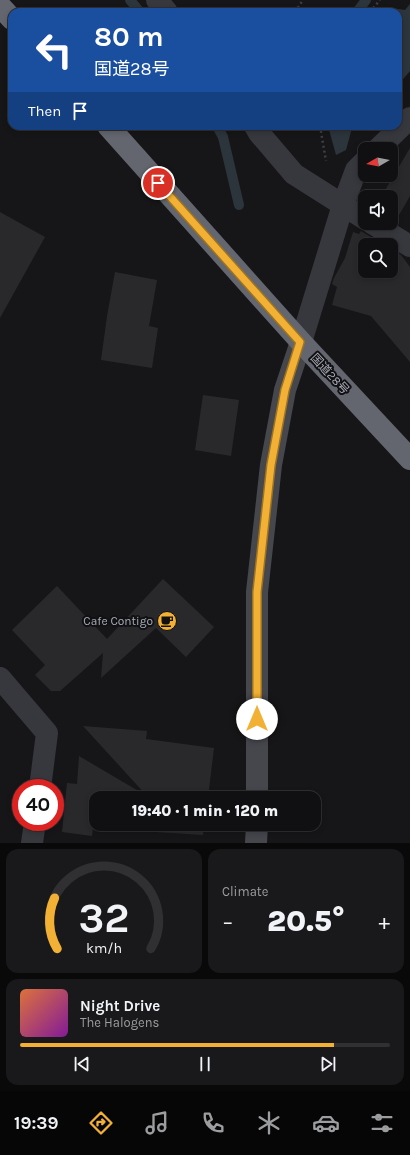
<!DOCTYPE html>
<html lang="en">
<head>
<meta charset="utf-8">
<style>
  :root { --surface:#101012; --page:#19191b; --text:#f1f3f6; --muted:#9c9d9f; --line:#303032; --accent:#f2b134 }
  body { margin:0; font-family:Karla,"Noto Sans JP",sans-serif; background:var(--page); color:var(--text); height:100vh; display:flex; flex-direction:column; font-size:15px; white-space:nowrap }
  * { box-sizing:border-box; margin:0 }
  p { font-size:13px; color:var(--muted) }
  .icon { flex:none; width:22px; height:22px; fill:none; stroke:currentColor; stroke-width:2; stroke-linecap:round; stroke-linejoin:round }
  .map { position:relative; height:843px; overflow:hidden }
  .side { display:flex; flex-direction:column; gap:6px; padding:6px; background:#09090a; flex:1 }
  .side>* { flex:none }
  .top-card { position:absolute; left:8px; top:8px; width:394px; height:122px; border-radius:12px; box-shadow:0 2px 6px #0003,0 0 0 1px var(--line); background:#1a4fa0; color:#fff; overflow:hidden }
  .needle { width:26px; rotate:261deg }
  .controls { position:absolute; left:358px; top:142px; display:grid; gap:8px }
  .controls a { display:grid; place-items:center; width:40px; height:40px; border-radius:8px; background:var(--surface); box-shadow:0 2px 6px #0003,0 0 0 1px var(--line); font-size:20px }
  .speed { position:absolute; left:12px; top:779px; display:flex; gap:8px; font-size:20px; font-weight:700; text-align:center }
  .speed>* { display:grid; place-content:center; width:52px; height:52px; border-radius:50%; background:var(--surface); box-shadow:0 2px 6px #0003,0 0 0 1px var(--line); line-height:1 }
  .speed .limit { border:6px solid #d22; background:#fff; color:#111 }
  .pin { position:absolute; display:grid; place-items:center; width:34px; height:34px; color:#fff; margin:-17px; border:2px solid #fff; border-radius:50%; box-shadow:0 1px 4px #0007 }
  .me { position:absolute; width:44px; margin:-22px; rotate:0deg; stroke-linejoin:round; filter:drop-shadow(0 0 3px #0008) }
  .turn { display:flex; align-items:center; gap:14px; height:84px; padding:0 20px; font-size:18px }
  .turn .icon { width:52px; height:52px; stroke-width:2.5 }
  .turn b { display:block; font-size:28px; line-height:34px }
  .then { display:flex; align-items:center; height:38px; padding:0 20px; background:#0003; gap:8px; font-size:15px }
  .big { font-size:30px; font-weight:800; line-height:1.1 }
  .side .widget { flex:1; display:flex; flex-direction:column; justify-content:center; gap:6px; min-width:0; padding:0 14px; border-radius:12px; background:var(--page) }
  .side .dial { align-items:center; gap:0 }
  .dial svg { height:104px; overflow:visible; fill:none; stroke:var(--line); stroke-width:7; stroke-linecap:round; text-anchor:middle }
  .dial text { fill:var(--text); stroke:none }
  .song { display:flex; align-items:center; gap:12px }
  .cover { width:48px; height:48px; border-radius:6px; background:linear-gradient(135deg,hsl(20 70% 55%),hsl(290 70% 35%)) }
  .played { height:4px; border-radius:2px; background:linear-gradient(90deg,var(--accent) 85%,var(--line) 85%) }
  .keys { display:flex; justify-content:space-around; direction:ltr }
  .heat { display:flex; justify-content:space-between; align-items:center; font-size:22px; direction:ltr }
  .side .tiles { flex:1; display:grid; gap:6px; grid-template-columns:1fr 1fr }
  .widget:last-child { grid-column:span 2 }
  .trip { position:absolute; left:89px; top:791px; width:232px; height:40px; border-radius:12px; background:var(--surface); box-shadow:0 2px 6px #0003,0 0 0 1px var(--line); font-weight:800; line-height:40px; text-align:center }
  .tab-bar { display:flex; height:64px; justify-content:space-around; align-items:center; background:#060607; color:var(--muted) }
  .tab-bar .icon { width:28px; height:28px }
  .tab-bar .active { color:var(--accent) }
  .tab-bar b { font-size:18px; color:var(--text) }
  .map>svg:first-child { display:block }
  .water { fill:#2c353c }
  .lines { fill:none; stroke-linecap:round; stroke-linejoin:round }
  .stream { stroke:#2c353c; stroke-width:10 }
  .building { fill:#29292c }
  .path { stroke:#3d3f44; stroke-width:2.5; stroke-dasharray:2 3; stroke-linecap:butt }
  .street { stroke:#37383d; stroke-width:22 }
  .secondary { stroke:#45474d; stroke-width:22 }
  .highway { stroke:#63666e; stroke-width:22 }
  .route-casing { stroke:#9d7322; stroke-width:10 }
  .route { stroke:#f2b134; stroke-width:7 }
  .labels { text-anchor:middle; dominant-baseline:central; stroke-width:4; stroke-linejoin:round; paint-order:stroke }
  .street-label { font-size:12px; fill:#a8adb8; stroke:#111113 }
  .poi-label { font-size:12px; fill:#a8adb8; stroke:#111113; text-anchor:end }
</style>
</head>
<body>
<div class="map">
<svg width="410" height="843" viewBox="0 0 410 843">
  <rect width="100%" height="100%" fill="#161618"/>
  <!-- water -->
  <g class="water">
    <path d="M410 4V71L398 85V12H382L386 7 405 10Z"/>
    <path d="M328 126H354L352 128 346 150 336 155Z"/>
  </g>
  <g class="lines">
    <!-- stream -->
    <g class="stream">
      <path d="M130 0 140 12"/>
      <path d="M357 12 366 0"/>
      <path d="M217 126 223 137 239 205"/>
    </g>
  </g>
  <!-- building -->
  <g class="building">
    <path d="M410 148V196L395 222 391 220V197H381Z"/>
    <path d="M0 212 45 237 0 318Z"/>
    <path d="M361 231 384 245H365V271H391V249L401 255 410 267V362L371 316 332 305 337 287 332 284 334 278 345 258 353 232 359 234Z"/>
    <path d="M115 272 157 280 149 326 158 328 152 368 101 360 107 316Z"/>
    <path d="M203 395 239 400 231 456 195 450Z"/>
    <path d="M163 579 214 627 186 657 156 628 101 678 103 653 60 691H51L35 675 45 665 12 630 57 586 107 639Z"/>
    <path d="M83 726 147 731 146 739 214 748 208 798H96V824H204L203 835 93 828 92 836 62 832 67 783 77 784 79 756 147 796Z"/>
  </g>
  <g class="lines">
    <!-- path -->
    <g class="path">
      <path d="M295 12 303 0"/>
      <path d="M370 12 380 0"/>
      <path d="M320 126 326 161"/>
    </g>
    <!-- street -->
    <g class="street">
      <path d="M157 0 167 12"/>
      <path d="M255 126 259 133 294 174 365 219"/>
      <path d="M378 149 410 118"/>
      <path d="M372 223 410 246"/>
      <path d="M301 342 343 205 356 170 365 161"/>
      <path d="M0 678 47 733 40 788"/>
      <path d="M32 843 35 822"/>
    </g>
    <!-- secondary -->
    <g class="secondary">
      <path d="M257 798V592L271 465 285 390 301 342"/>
      <path d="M256 843 257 824"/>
    </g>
    <!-- highway -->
    <g class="highway">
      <path d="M0 6 12 19"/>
      <path d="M108 126 301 342 410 459"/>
    </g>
  </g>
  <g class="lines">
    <defs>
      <path id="route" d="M158 183 300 342 285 390 271 465 257 592V719"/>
    </defs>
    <!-- route casing -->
    <use href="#route" class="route-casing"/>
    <!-- route -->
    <use href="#route" class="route"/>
  </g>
  <!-- icons -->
  <defs>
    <symbol id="cafe-disc" viewBox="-11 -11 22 22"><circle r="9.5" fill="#f2b134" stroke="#111113"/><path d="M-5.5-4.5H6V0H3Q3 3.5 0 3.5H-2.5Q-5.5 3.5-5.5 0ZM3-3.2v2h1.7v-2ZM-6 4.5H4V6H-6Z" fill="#111"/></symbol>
  </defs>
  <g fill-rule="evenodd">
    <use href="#cafe-disc" x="156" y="610" width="22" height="22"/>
  </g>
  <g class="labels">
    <!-- street labels -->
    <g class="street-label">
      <text transform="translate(330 374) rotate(47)">国道28号</text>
    </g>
    <!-- poi labels -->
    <g class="poi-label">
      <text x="153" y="621">Cafe Contigo</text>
    </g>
  </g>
</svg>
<div class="controls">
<a><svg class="needle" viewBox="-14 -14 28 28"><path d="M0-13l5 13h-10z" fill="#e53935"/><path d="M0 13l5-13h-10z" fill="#9c9d9f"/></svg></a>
<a><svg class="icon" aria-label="sound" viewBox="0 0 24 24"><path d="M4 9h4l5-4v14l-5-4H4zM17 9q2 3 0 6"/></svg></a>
<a><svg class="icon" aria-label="search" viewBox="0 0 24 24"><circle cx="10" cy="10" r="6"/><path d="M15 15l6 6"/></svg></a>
</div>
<div class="speed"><div class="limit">40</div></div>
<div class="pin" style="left:158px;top:183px;background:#d93025"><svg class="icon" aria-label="arrive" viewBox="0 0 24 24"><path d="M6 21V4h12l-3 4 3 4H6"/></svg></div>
<svg class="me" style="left:257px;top:719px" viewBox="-20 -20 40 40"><circle r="19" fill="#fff"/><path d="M0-13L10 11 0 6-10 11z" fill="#f2b134"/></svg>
<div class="trip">19:40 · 1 min · 120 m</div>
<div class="top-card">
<div class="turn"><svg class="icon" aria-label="left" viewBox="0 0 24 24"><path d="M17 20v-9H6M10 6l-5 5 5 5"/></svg><div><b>80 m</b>国道28号</div></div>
<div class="then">Then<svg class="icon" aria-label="arrive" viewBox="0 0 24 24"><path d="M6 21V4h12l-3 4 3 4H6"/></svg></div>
</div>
</div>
<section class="side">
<div class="tiles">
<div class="widget dial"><svg viewBox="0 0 100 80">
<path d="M14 69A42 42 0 1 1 86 69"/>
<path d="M14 69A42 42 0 0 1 12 30" stroke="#f2b134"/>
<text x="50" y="56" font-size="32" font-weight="700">32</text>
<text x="50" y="72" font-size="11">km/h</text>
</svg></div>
<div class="widget"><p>Climate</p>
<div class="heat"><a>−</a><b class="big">20.5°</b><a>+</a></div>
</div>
<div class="widget">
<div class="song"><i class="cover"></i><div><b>Night Drive</b><p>The Halogens</p></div></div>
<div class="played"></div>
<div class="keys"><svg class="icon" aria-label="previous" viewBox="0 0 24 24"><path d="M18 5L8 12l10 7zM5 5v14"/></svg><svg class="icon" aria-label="pause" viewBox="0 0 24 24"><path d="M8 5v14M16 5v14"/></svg><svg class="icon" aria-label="next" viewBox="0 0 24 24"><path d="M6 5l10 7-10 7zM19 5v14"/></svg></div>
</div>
</div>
</section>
<nav class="tab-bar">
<b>19:39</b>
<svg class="icon active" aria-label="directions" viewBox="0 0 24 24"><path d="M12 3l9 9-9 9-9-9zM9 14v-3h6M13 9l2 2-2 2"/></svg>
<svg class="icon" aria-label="music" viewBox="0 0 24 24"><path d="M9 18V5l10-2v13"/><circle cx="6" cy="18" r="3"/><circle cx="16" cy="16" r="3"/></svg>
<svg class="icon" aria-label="phone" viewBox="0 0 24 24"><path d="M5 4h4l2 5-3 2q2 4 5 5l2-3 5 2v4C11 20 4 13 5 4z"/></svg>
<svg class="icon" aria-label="climate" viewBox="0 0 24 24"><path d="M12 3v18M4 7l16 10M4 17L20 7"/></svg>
<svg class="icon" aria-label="car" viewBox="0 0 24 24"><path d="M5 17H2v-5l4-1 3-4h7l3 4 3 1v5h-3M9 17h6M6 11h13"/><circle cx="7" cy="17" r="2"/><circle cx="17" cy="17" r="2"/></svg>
<svg class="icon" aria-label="filters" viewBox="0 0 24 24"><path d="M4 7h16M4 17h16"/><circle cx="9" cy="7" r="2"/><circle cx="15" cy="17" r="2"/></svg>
</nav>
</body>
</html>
